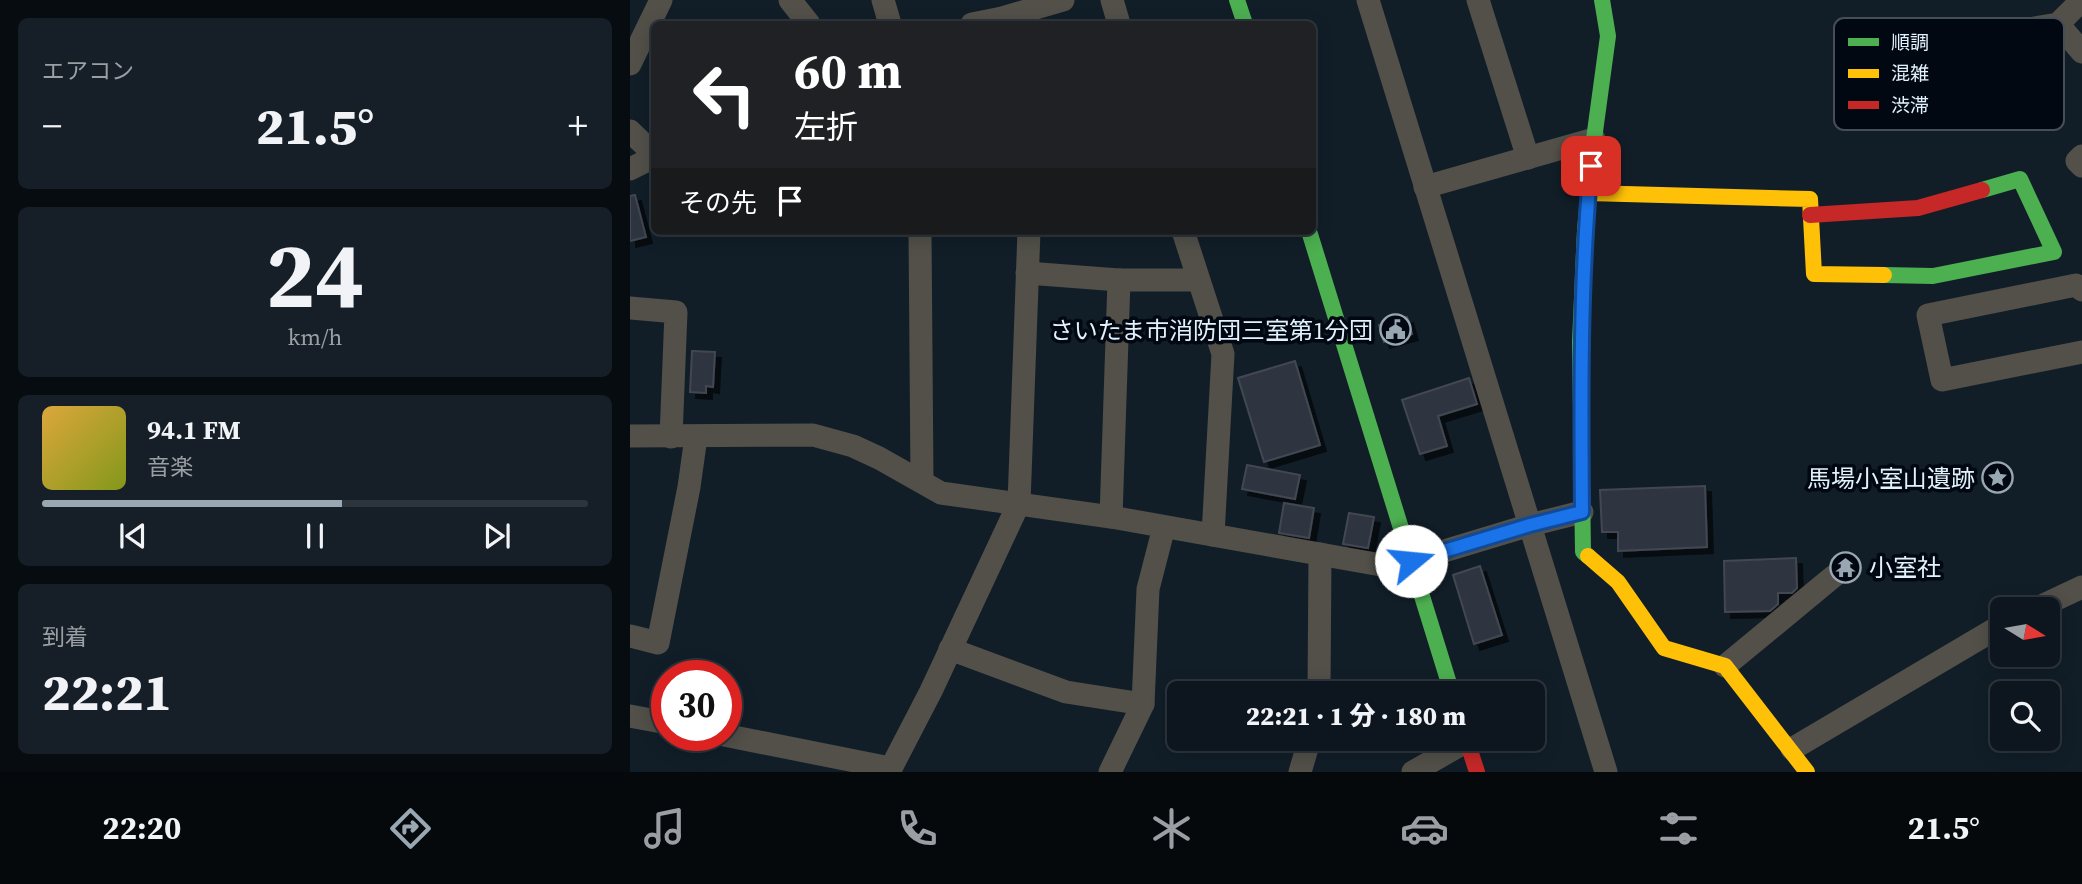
<!DOCTYPE html>
<html lang="ja">
<head>
<meta charset="utf-8">
<style>
  :root { --surface:#0d161e; --page:#161f27; --text:#f1f3f6; --muted:#9a9fa4; --line:#2d353c; --accent:#99a7b3 }
  body { margin:0; font-family:"Source Serif 4","Noto Sans JP",serif; background:var(--page); color:var(--text); height:100vh; display:flex; flex-direction:column; font-size:26px; white-space:nowrap }
  * { box-sizing:border-box; margin:0 }
  p { font-size:23px; color:var(--muted) }
  .icon { flex:none; width:38px; height:38px; fill:none; stroke:currentColor; stroke-width:2; stroke-linecap:round; stroke-linejoin:round }
  .map { position:relative; flex:1; overflow:hidden }
  .drawer { display:flex; flex-direction:column; gap:18px; padding:18px; background:#070c10; width:630px }
  .drawer>* { flex:none }
  .guide { position:absolute; left:21px; top:21px; width:665px; height:214px; border-radius:10px; box-shadow:0 4px 18px #0003,0 0 0 2px var(--line); background:#202124; color:#fff; overflow:hidden }
  .needle { width:46px; rotate:101deg }
  .buttons { position:absolute; left:1360px; top:597px; display:grid; gap:14px }
  .buttons a { display:grid; place-items:center; width:70px; height:70px; border-radius:10px; background:var(--surface); box-shadow:0 4px 18px #0003,0 0 0 2px var(--line); font-size:35px }
  .speed { position:absolute; left:21px; top:660px; display:flex; gap:14px; font-size:35px; font-weight:700; text-align:center }
  .speed>* { display:grid; place-content:center; width:91px; height:91px; border-radius:50%; background:var(--surface); box-shadow:0 4px 18px #0003,0 0 0 2px var(--line); line-height:1 }
  .speed .limit { border:10px solid #d22; background:#fff; color:#111 }
  .pin { position:absolute; display:grid; place-items:center; width:60px; height:60px; color:#fff; margin:-30px; border-radius:14px; box-shadow:0 4px 10px #0006 }
  .me { position:absolute; width:77px; margin:-38px; rotate:73deg; stroke-linejoin:round; filter:drop-shadow(0 0 5px #0008) }
  .turn { display:flex; align-items:center; gap:24px; height:147px; padding:0 28px; font-size:32px }
  .turn .icon { width:91px; height:91px; stroke-width:2.5 }
  .turn b { display:block; font-size:49px; line-height:60px }
  .then { display:flex; align-items:center; height:66px; padding:0 28px; background:#0003; gap:14px; font-size:26px }
  .big { font-size:52px; font-weight:800; line-height:1.1 }
  .drawer .card { flex:1; display:flex; flex-direction:column; justify-content:center; gap:10px; min-width:0; padding:0 24px; border-radius:10px; background:var(--page) }
  .drawer .dial { align-items:center; gap:0 }
  .dial b { font-size:91px; line-height:1 }
  .song { display:flex; align-items:center; gap:21px }
  .cover { width:84px; height:84px; border-radius:10px; background:linear-gradient(135deg,hsl(40 70% 55%),hsl(70 70% 35%)) }
  .played { height:7px; border-radius:4px; background:linear-gradient(90deg,var(--accent) 55%,var(--line) 55%) }
  .keys { display:flex; justify-content:space-around; direction:ltr }
  .heat { display:flex; justify-content:space-between; align-items:center; font-size:38px; direction:ltr }
  .trip { position:absolute; left:537px; top:681px; width:378px; height:70px; border-radius:10px; background:var(--surface); box-shadow:0 4px 18px #0003,0 0 0 2px var(--line); font-weight:800; line-height:70px; text-align:center }
  .tab-bar { display:flex; height:112px; justify-content:space-around; align-items:center; background:#05090c; color:var(--muted) }
  .tab-bar .icon { width:49px; height:49px }
  .tab-bar .on { color:var(--accent) }
  .tab-bar b { font-size:32px; color:var(--text) }
  main { display:flex; flex:1; min-height:0 }
  .map>svg:first-child { display:block }
  .building { fill:#2f353f; stroke:#424751; stroke-width:2; filter:url(#shadow) }
  .lines { fill:none; stroke-linecap:round; stroke-linejoin:round }
  .street { stroke:#525049; stroke-width:23 }
  .fast { stroke:#4caf50; stroke-width:16 }
  .slow { stroke:#ffc107; stroke-width:16 }
  .jam { stroke:#c62828; stroke-width:16 }
  .route-casing { stroke:#114b97; stroke-width:18 }
  .route { stroke:#1a73e8; stroke-width:12 }
  .labels { text-anchor:middle; dominant-baseline:central; stroke-width:7; stroke-linejoin:round; paint-order:stroke }
  .poi-label { font-size:24px; fill:#e2f1fe; stroke:#020811; text-anchor:end }
  .key { fill:#020811; stroke:#454e58; stroke-width:2 }
  .key-label { font-size:19px; fill:#e2f1fe }
</style>
</head>
<body>
<main>
<section class="drawer">
<div class="card"><p>エアコン</p>
<div class="heat"><a>−</a><b class="big">21.5°</b><a>+</a></div>
</div>
<div class="card dial"><b>24</b><p>km/h</p></div>
<div class="card">
<div class="song"><i class="cover"></i><div><b>94.1 FM</b><p>音楽</p></div></div>
<div class="played"></div>
<div class="keys"><svg class="icon" aria-label="previous" viewBox="0 0 24 24"><path d="M18 5L8 12l10 7zM5 5v14"/></svg><svg class="icon" aria-label="pause" viewBox="0 0 24 24"><path d="M8 5v14M16 5v14"/></svg><svg class="icon" aria-label="next" viewBox="0 0 24 24"><path d="M6 5l10 7-10 7zM19 5v14"/></svg></div>
</div>
<div class="card"><p>到着</p><b class="big">22:21</b></div>
</section>
<div class="map">
<svg width="1452" height="772" viewBox="0 0 1452 772">
  <defs>
    <filter id="shadow"><feDropShadow dx="6" dy="6" stdDeviation="0" flood-color="#0009"/></filter>
  </defs>
  <rect width="100%" height="100%" fill="#111e28"/>
  <!-- building -->
  <g class="building">
    <path d="M5 195 16 237 0 241V196Z"/>
    <path d="M777 317 782 334 754 342 749 325Z"/>
    <path d="M62 351 85 352 83 387 76 386V393L60 392Z"/>
    <path d="M665 361 690 445 634 462 608 378Z"/>
    <path d="M839 378 847 404 808 416 817 446 790 454 772 400Z"/>
    <path d="M617 465 670 475 665 499 612 489Z"/>
    <path d="M1075 486 1077 547 988 551V532H972L970 490Z"/>
    <path d="M654 503 684 508 679 538 649 533Z"/>
    <path d="M719 513 744 517 738 548 713 544Z"/>
    <path d="M1166 558 1167 588 1162 593H1148V604L1140 611 1095 612 1094 561Z"/>
    <path d="M850 566 872 635 844 644 823 575Z"/>
  </g>
  <g class="lines">
    <!-- street -->
    <g class="street">
      <path d="M160 0 179 24"/>
      <path d="M253 0 260 24"/>
      <path d="M482 0 489 24"/>
      <path d="M738 0 976 772"/>
      <path d="M848 0 898 158"/>
      <path d="M342 24 372 18 433 0"/>
      <path d="M1428 24 1452 52"/>
      <path d="M1381 32 1428 24 1452 0"/>
      <path d="M0 64 31 0"/>
      <path d="M0 131 24 154"/>
      <path d="M1452 156 1447 161 1452 166"/>
      <path d="M0 169 24 157"/>
      <path d="M795 187 964 139"/>
      <path d="M290 231 292 481"/>
      <path d="M553 231 593 354 583 535"/>
      <path d="M397 273 489 280H568"/>
      <path d="M1452 290 1446 285 1298 315 1312 380 1452 352"/>
      <path d="M0 308 46 312 41 437"/>
      <path d="M0 436 183 435 223 446 249 458 311 493 481 517 785 571"/>
      <path d="M481 517 489 280"/>
      <path d="M781 561 900 525 952 512"/>
      <path d="M1405 609 1452 587"/>
      <path d="M0 636 28 643 59 487 66 437"/>
      <path d="M320 649 436 692 513 704"/>
      <path d="M1095 666 1204 576"/>
      <path d="M689 693 690 554"/>
      <path d="M0 716 37 723"/>
      <path d="M94 735 260 768"/>
      <path d="M1162 749 1372 625"/>
      <path d="M259 772 301 691 389 503 399 231"/>
      <path d="M480 772 513 704 518 589 534 527"/>
      <path d="M670 772 680 738"/>
      <path d="M783 772 837 741"/>
    </g>
    <!-- fast -->
    <g class="fast">
      <path d="M607 0 615 24"/>
      <path d="M679 231 822 693"/>
      <path d="M1254 275 1303 276 1424 252 1390 179 1352 190"/>
      <path d="M958 556 953 552 950 342 955 230 964 139 978 36 972 0"/>
    </g>
    <!-- slow -->
    <g class="slow">
      <path d="M958 193 1180 199 1184 274 1254 275"/>
      <path d="M958 556 988 582 1034 648 1095 666 1177 772"/>
    </g>
    <!-- jam -->
    <g class="jam">
      <path d="M1180 215 1288 208 1352 190"/>
      <path d="M836 738 847 772"/>
    </g>
  </g>
  <g class="lines">
    <defs>
      <path id="route" d="M781 561 900 525 952 512C951 396 950 282 961 166"/>
    </defs>
    <!-- route casing -->
    <use href="#route" class="route-casing"/>
    <!-- route -->
    <use href="#route" class="route"/>
  </g>
  <!-- icons -->
  <defs>
    <symbol id="civic-ring" viewBox="-11 -11 22 22"><circle r="9.5" fill="#020811" stroke="#99a7b3" stroke-width="1.5"/><path d="M-.6-6.5H3V-4.5H.6V-3L4-1V1h2V6H-6V1h2V-1L-.6-3ZM-1.2 2.5V6h2.4V2.5Z" fill="#99a7b3"/></symbol>
    <symbol id="sight-ring" viewBox="-11 -11 22 22"><circle r="9.5" fill="#020811" stroke="#99a7b3" stroke-width="1.5"/><path d="M0-6L1.8-2.2L6-1.7L2.9 1.2L3.7 5.4L0 3.3L-3.7 5.4L-2.9 1.2L-6-1.7L-1.8-2.2Z" fill="#99a7b3"/></symbol>
    <symbol id="temple-ring" viewBox="-11 -11 22 22"><circle r="9.5" fill="#020811" stroke="#99a7b3" stroke-width="1.5"/><path d="M0-6L5-2H3V0L6.5 2.5H4V6H1.5V3h-3V6H-4V2.5H-6.5L-3 0V-2H-5Z" fill="#99a7b3"/></symbol>
  </defs>
  <g fill-rule="evenodd">
    <use href="#civic-ring" x="748" y="312" width="35" height="35"/>
    <use href="#sight-ring" x="1350" y="460" width="35" height="35"/>
    <use href="#temple-ring" x="1198" y="550" width="35" height="35"/>
  </g>
  <g class="labels">
    <!-- poi labels -->
    <g class="poi-label">
      <text x="743" y="330">さいたま市消防団三室第1分団</text>
      <text x="1345" y="478">馬場小室山遺跡</text>
      <text x="1239" y="567" text-anchor="start">小室社</text>
    </g>
  </g>
  <!-- legend -->
  <rect x="1204" y="18" width="230" height="112" rx="10" class="key"/>
  <rect x="1218" y="38" width="31" height="8" fill="#4caf50"/>
  <rect x="1218" y="69" width="31" height="9" fill="#ffc107"/>
  <rect x="1218" y="101" width="31" height="8" fill="#c62828"/>
  <g class="key-label">
    <text x="1261" y="49">順調</text>
    <text x="1261" y="80">混雑</text>
    <text x="1261" y="112">渋滞</text>
  </g>
</svg>
<div class="buttons">
<a><svg class="needle" viewBox="-14 -14 28 28"><path d="M0-13l5 13h-10z" fill="#e53935"/><path d="M0 13l5-13h-10z" fill="#9a9fa4"/></svg></a>
<a><svg class="icon" aria-label="search" viewBox="0 0 24 24"><circle cx="10" cy="10" r="6"/><path d="M15 15l6 6"/></svg></a>
</div>
<div class="speed"><div class="limit">30</div></div>
<div class="pin" style="left:961px;top:166px;background:#d93025"><svg class="icon" aria-label="arrive" viewBox="0 0 24 24"><path d="M6 21V4h12l-3 4 3 4H6"/></svg></div>
<svg class="me" style="left:781px;top:561px" viewBox="-20 -20 40 40"><circle r="19" fill="#fff"/><path d="M0-13L10 11 0 6-10 11z" fill="#1a73e8"/></svg>
<div class="trip">22:21 · 1 分 · 180 m</div>
<div class="guide">
<div class="turn"><svg class="icon" aria-label="left" viewBox="0 0 24 24"><path d="M17 20v-9H6M10 6l-5 5 5 5"/></svg><div><b>60 m</b>左折</div></div>
<div class="then">その先<svg class="icon" aria-label="arrive" viewBox="0 0 24 24"><path d="M6 21V4h12l-3 4 3 4H6"/></svg></div>
</div>
</div>
</main>
<nav class="tab-bar">
<b>22:20</b>
<svg class="icon on" aria-label="directions" viewBox="0 0 24 24"><path d="M12 3l9 9-9 9-9-9zM9 14v-3h6M13 9l2 2-2 2"/></svg>
<svg class="icon" aria-label="music" viewBox="0 0 24 24"><path d="M9 18V5l10-2v13"/><circle cx="6" cy="18" r="3"/><circle cx="16" cy="16" r="3"/></svg>
<svg class="icon" aria-label="phone" viewBox="0 0 24 24"><path d="M5 4h4l2 5-3 2q2 4 5 5l2-3 5 2v4C11 20 4 13 5 4z"/></svg>
<svg class="icon" aria-label="climate" viewBox="0 0 24 24"><path d="M12 3v18M4 7l16 10M4 17L20 7"/></svg>
<svg class="icon" aria-label="car" viewBox="0 0 24 24"><path d="M5 17H2v-5l4-1 3-4h7l3 4 3 1v5h-3M9 17h6M6 11h13"/><circle cx="7" cy="17" r="2"/><circle cx="17" cy="17" r="2"/></svg>
<svg class="icon" aria-label="filters" viewBox="0 0 24 24"><path d="M4 7h16M4 17h16"/><circle cx="9" cy="7" r="2"/><circle cx="15" cy="17" r="2"/></svg>
<b>21.5°</b>
</nav>
</body>
</html>
